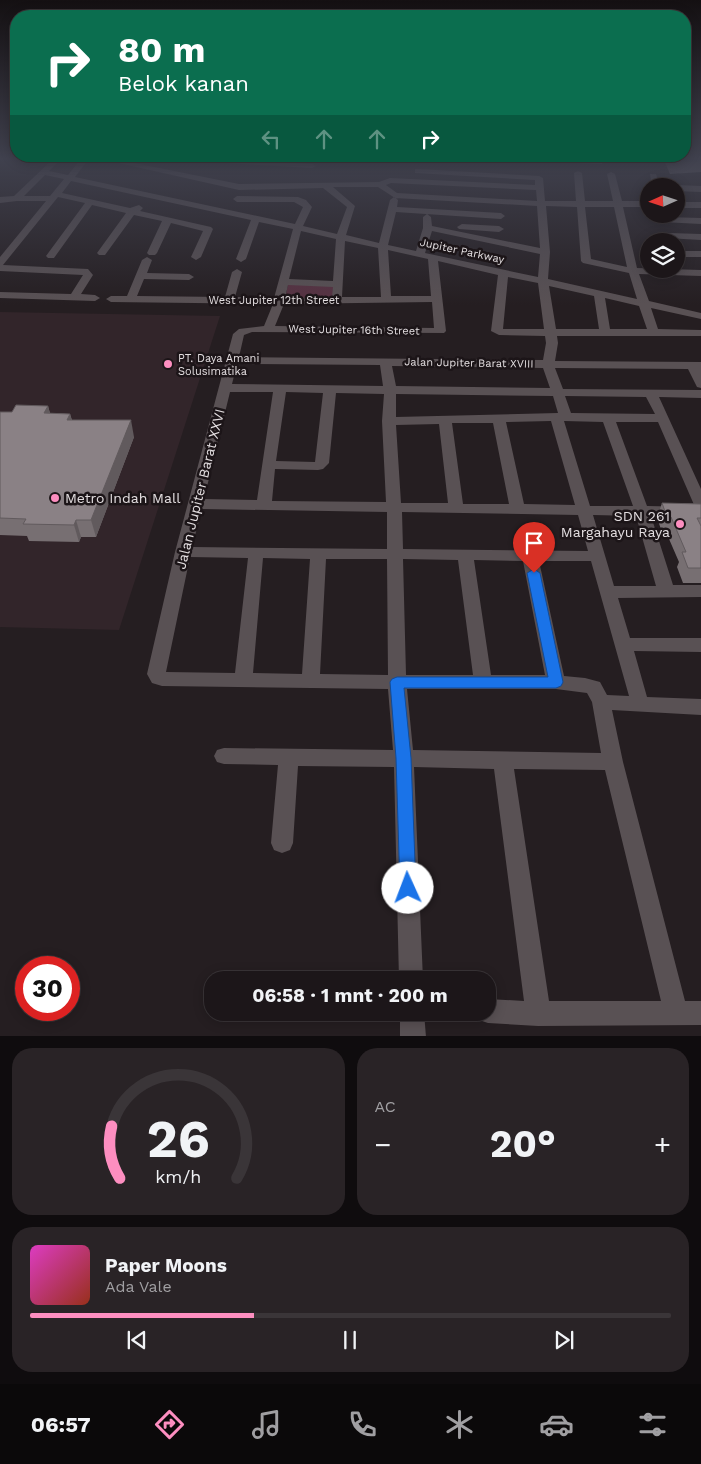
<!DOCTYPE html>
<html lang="id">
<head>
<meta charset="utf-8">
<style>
  :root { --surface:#1c1619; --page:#292326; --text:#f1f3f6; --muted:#a09fa2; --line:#3a3538; --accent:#fd8ec0 }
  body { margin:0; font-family:"Work Sans",sans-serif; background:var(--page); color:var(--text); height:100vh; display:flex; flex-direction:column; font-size:19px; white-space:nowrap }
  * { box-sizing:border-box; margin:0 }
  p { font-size:16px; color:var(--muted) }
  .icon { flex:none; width:28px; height:28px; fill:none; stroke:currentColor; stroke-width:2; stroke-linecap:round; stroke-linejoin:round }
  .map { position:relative; height:1036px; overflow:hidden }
  .details { display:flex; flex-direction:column; gap:12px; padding:12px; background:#0f0c0e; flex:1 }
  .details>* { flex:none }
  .banner { position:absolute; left:10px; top:10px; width:681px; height:152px; border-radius:20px; box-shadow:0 2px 12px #0003,0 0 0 1px var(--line); background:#0b6e4f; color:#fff; overflow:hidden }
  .needle { width:32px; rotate:267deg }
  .buttons { position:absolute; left:640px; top:178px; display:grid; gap:10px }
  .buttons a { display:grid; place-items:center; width:45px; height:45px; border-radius:50%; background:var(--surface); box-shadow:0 2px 12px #0003,0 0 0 1px var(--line); font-size:25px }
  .speed { position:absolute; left:15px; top:956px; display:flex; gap:10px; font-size:25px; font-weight:700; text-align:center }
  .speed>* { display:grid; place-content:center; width:65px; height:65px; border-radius:50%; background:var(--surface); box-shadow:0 2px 12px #0003,0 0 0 1px var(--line); line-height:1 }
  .speed .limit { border:8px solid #d22; background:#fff; color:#111 }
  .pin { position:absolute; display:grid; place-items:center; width:42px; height:42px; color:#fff; margin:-51px -21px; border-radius:50% 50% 50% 0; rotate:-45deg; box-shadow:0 0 5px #0007 }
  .pin .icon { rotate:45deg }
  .me { position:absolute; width:55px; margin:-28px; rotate:358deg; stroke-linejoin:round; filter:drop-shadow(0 0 4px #0008) }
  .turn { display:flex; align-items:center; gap:18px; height:105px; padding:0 25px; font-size:22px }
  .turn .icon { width:65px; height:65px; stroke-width:2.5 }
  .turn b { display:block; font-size:35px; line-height:42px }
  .lanes { display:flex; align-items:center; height:48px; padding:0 25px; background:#0003; justify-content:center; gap:25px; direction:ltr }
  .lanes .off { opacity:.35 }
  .big { font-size:38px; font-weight:700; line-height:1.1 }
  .details .card { flex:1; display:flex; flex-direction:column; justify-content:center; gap:8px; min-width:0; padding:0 18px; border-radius:20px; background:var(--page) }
  .details .dial { align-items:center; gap:0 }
  .dial svg { height:130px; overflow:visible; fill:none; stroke:var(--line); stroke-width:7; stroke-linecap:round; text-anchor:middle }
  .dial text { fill:var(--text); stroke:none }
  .song { display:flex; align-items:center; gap:15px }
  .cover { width:60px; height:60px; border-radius:8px; background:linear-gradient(135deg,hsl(310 70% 55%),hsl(10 70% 35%)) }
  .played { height:5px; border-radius:2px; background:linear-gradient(90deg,var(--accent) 35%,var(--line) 35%) }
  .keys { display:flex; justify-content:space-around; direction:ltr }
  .heat { display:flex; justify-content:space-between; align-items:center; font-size:28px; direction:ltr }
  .details .tiles { flex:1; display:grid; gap:12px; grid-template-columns:1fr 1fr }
  .card:last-child { grid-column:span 2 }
  .trip { position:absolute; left:204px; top:971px; width:292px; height:50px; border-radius:20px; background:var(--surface); box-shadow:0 2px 12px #0003,0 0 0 1px var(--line); font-weight:700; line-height:50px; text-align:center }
  .tabs { display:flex; height:80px; justify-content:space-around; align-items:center; background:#0b090a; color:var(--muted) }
  .tabs .icon { width:35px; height:35px }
  .tabs .current { color:var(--accent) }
  .tabs b { font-size:22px; color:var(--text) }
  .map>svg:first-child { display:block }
  .built { fill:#32252a }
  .green { fill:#573242 }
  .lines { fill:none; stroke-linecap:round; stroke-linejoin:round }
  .minor { fill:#595154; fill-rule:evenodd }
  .wall { fill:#776f72 }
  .shaded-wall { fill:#615a5d }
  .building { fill:#8a8185; stroke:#615a5d }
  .route { fill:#1a73e8; stroke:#114b97 }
  .poi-dot { fill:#fd8ec0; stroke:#1c1518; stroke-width:2 }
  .labels { text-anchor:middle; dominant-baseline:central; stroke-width:5; stroke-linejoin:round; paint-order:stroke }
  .far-street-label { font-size:11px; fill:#e3dee0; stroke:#1c1518 }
  .far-poi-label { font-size:11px; fill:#e3dee0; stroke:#1c1518; text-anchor:start }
  .street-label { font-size:14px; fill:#e3dee0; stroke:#1c1518 }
  .poi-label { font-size:14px; fill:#e3dee0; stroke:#1c1518; text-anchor:start }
</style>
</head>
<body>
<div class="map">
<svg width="701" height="1037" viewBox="0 0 701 1037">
  <rect width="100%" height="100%" fill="#251e21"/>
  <!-- built -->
  <path class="built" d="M0 312 220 316 119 630 0 627Z"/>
  <!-- green -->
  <path class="green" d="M288 284 335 285 334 298 285 299Z"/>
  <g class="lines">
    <!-- minor -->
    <g class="minor">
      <path d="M52 160H60L49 171 68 175 80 160H88L75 177 295 224 303 207 294 202H237L233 199 237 196 298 197 306 200 312 207 303 226 337 234 347 207 323 188 239 190 105 160H119L239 184 379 182 390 178 535 185V180L415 173V169H418L539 176 543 178 545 201H576L574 173 578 171 582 173 585 201H613L607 174 611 172 615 174 622 201H649V207H623L637 268 701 270V276L639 274 649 301 701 313V319L651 308 658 329 701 330V336H557L558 343 555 361 701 362V388L697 387 688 369 555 368 563 389 701 390V398L659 397 701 489V517L651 516 673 585H701V597L618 598 630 638H701V652L634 651 647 697 701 699V715L612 710 623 762 685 1001H701V1025L538 1026 488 1023 479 1020 476 1012H488V999L524 1001 494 769 414 767 423 980H399L394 767 298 766 293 843 290 850 282 853 274 850 271 843 278 765 224 764 217 762 214 756 217 750 224 748 393 750 388 689 162 686 152 683 147 674 175 552 233 334 239 329 264 326 273 304 111 302 106 299 111 296H127L142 260 147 257 152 260 147 273 189 274 194 277 189 280 144 279 137 296 225 297 232 272 237 269 242 272 235 297 274 298 293 229 259 222 246 259 241 262 236 259 251 220 71 181 62 193 130 208 139 205 143 208 140 211 211 227 213 229 201 257 196 260 191 257 203 231 171 223 157 253 155 255H149L147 253 162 221 134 215 105 255H99L97 253 126 213 92 205 54 258H48L46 256 85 203 58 197 3 265 88 269 93 275 81 294 95 295 100 298 95 301 0 298V292L71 294 83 275 0 271V257L46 201H17L0 203V197L14 196ZM45 175 64 179 50 196H24ZM391 183 536 190 537 201 397 193 386 185ZM333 187H378L395 198 537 206 540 248 432 226 431 217 427 214 423 217V228L416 251 388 245 396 212 501 219 505 216 501 213 397 207 398 200 394 197 390 200 379 243 346 235 355 206ZM546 206 577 207 581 261 583 263 629 273 637 299 548 279 550 252ZM585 207H614L627 267 591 259ZM301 231 336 239 333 281 289 279ZM432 231 540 254 538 277 425 253ZM345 241 378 248 381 297H342ZM388 250 428 259 431 296H391ZM438 261 498 275 491 331 499 335 545 336 546 343 543 360 239 357 244 335 252 332 444 333 446 331ZM508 277 538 283 544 329H503ZM288 285 333 287 332 297 285 298ZM549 286 594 296 599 329H556ZM605 298 639 306 647 329H610ZM432 302 434 328 275 326 284 304ZM237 364 380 365 383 386 232 384ZM392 366 543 368 550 388 396 386ZM230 392H273L257 500 204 499ZM286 392 323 393 315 462 276 461ZM336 393 384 394 382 421 386 502 272 501 275 469 318 470 323 469 329 463ZM396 394 553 396 558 413 396 417ZM565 396 646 397 655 414 571 413ZM551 421 575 505 524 504 506 422ZM564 421 603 422 633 506H590ZM616 422H658L695 507 647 506ZM452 423H493L509 504H463ZM439 424 448 503H401L396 425ZM202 509 387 512V549L192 547ZM402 512 578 515 588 551 403 549ZM593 515 636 516 656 586H614ZM190 557 248 558 235 673 166 672ZM263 558 310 559 302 674 253 673ZM326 559H387L388 675 320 674ZM403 559 458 560 473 675H406ZM474 560 523 561 545 675H491ZM539 561H591L629 696 607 695 600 682 585 678 564 676ZM407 689H556L587 693 592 702 601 753 413 750ZM514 769 605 770 661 1001H549Z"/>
      <path d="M202 160H241L312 164 316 166 312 168 206 162Z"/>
      <path d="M650 174H656L660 186H652Z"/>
      <path d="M676 185 701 186V192L676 191V186H673Z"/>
      <rect x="676" y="202" width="25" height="6"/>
      <path d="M665 217 701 218V224L662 222 660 220Z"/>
      <path d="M462 224 499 226 504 229 499 232 459 229 457 227Z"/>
      <path d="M669 233 701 234V240L666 238V234Z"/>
      <rect x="676" y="251" width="25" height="6"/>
      <path d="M400 1012H424L426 1037H400Z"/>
    </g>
  </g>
  <!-- wall -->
  <g class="wall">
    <path d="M574 160H603L602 164 574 163Z"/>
    <path d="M664 160H701V172L670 174Z"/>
    <path d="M48 406 50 413 70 414 72 420 134 437 96 537H81L79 542 29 541 27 536 0 535V412H12Z"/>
    <path d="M662 503 701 504V583H683L677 567 679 562 666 532H662L657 518Z"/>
  </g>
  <!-- shaded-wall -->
  <g class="shaded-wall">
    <path d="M48 406 52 422 44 413Z"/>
    <path d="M70 414 74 430 67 420Z"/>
    <path d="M131 420 134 437 96 537 91 520Z"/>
    <path d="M76 520 81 537 79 542 74 525Z"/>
  </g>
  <!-- building -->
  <g class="building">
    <path d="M672 160H701V161L673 162Z"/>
    <path d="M16 405 48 406 44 413 70 414 67 420H131L91 520H76L74 525 23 524 26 519 0 518V412H12Z"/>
    <path d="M662 503 701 504V518H697L701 526V568H688L682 552H686L671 517H667Z"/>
  </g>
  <!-- sky -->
  <linearGradient id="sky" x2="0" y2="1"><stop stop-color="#141012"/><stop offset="0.52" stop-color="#40414e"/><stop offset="1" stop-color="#40414e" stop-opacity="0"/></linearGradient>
  <rect width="701" height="305" fill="url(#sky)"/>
  <!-- route -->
  <path class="route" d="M534 569 540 573 563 682 561 686 556 688H404L411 758 416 888 414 893 408 896 402 893 400 888 396 758 390 682 392 679 397 677H548L527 573Z"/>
  <!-- markers -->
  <g class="poi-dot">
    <circle cx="168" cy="364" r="5"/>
    <circle cx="55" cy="498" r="5"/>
    <circle cx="680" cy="524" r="5"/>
  </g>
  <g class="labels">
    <!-- far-street labels -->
    <g class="far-street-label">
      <text transform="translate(462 251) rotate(12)">Jupiter Parkway</text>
      <text x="274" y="300">West Jupiter 12th Street</text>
      <text transform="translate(354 330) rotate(1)">West Jupiter 16th Street</text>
      <text transform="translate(469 363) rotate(1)">Jalan Jupiter Barat XVIII</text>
    </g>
    <!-- far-poi labels -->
    <g class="far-poi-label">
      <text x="178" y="358">PT. Daya Amani<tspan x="178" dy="13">Solusimatika</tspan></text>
    </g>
    <!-- street labels -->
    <g class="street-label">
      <text transform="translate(200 489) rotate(-76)">Jalan Jupiter Barat XXVI</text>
    </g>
    <!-- poi labels -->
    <g class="poi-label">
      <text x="65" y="498">Metro Indah Mall</text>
      <text x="670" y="516" text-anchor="end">SDN 261<tspan x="670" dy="16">Margahayu Raya</tspan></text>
    </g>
  </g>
</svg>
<div class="buttons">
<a><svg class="needle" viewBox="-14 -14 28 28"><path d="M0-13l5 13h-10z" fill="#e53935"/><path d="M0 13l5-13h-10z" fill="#a09fa2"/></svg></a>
<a><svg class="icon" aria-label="layers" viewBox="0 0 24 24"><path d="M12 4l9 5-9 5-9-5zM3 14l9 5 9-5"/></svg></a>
</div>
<div class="speed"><div class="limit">30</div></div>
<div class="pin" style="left:534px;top:573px;background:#d93025"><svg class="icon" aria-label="arrive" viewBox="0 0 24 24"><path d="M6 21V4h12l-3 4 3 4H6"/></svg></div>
<svg class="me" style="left:408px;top:888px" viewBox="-20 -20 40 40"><circle r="19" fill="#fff"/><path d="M0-13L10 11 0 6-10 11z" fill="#1a73e8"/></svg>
<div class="trip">06:58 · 1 mnt · 200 m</div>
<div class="banner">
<div class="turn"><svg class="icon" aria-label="right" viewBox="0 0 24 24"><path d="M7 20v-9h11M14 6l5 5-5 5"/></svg><div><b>80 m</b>Belok kanan</div></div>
<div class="lanes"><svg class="icon off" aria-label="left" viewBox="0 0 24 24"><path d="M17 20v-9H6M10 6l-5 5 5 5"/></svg><svg class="icon off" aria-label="ahead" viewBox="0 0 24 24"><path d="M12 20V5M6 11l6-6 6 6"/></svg><svg class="icon off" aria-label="ahead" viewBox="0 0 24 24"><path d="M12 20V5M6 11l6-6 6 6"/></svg><svg class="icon" aria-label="right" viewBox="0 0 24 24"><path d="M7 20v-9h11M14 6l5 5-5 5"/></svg></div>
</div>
</div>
<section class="details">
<div class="tiles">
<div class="card dial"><svg viewBox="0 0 100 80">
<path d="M14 69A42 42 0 1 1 86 69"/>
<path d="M14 69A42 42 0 0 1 9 37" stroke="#fd8ec0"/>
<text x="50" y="56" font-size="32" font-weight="700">26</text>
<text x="50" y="72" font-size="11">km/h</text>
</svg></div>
<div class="card"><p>AC</p>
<div class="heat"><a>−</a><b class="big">20°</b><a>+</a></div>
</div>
<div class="card">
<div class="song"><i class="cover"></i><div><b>Paper Moons</b><p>Ada Vale</p></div></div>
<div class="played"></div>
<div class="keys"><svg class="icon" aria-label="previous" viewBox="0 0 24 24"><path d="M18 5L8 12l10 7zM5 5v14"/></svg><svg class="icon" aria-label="pause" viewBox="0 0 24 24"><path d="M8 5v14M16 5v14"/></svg><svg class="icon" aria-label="next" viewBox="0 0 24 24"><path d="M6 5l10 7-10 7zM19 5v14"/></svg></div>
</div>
</div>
</section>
<nav class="tabs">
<b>06:57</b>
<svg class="icon current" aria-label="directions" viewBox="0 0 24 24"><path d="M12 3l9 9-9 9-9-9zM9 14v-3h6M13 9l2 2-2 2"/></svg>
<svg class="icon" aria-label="music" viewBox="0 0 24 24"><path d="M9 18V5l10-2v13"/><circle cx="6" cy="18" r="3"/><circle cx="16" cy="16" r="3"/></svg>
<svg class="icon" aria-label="phone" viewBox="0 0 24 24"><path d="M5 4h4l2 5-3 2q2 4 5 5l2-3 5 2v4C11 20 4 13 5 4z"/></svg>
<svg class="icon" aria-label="climate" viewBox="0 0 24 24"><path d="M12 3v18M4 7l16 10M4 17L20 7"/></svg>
<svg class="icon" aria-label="car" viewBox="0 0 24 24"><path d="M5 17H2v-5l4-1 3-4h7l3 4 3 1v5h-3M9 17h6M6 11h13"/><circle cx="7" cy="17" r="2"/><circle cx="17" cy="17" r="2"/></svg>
<svg class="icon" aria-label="filters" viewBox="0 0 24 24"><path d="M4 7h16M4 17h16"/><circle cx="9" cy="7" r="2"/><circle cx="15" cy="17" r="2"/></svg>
</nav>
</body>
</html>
